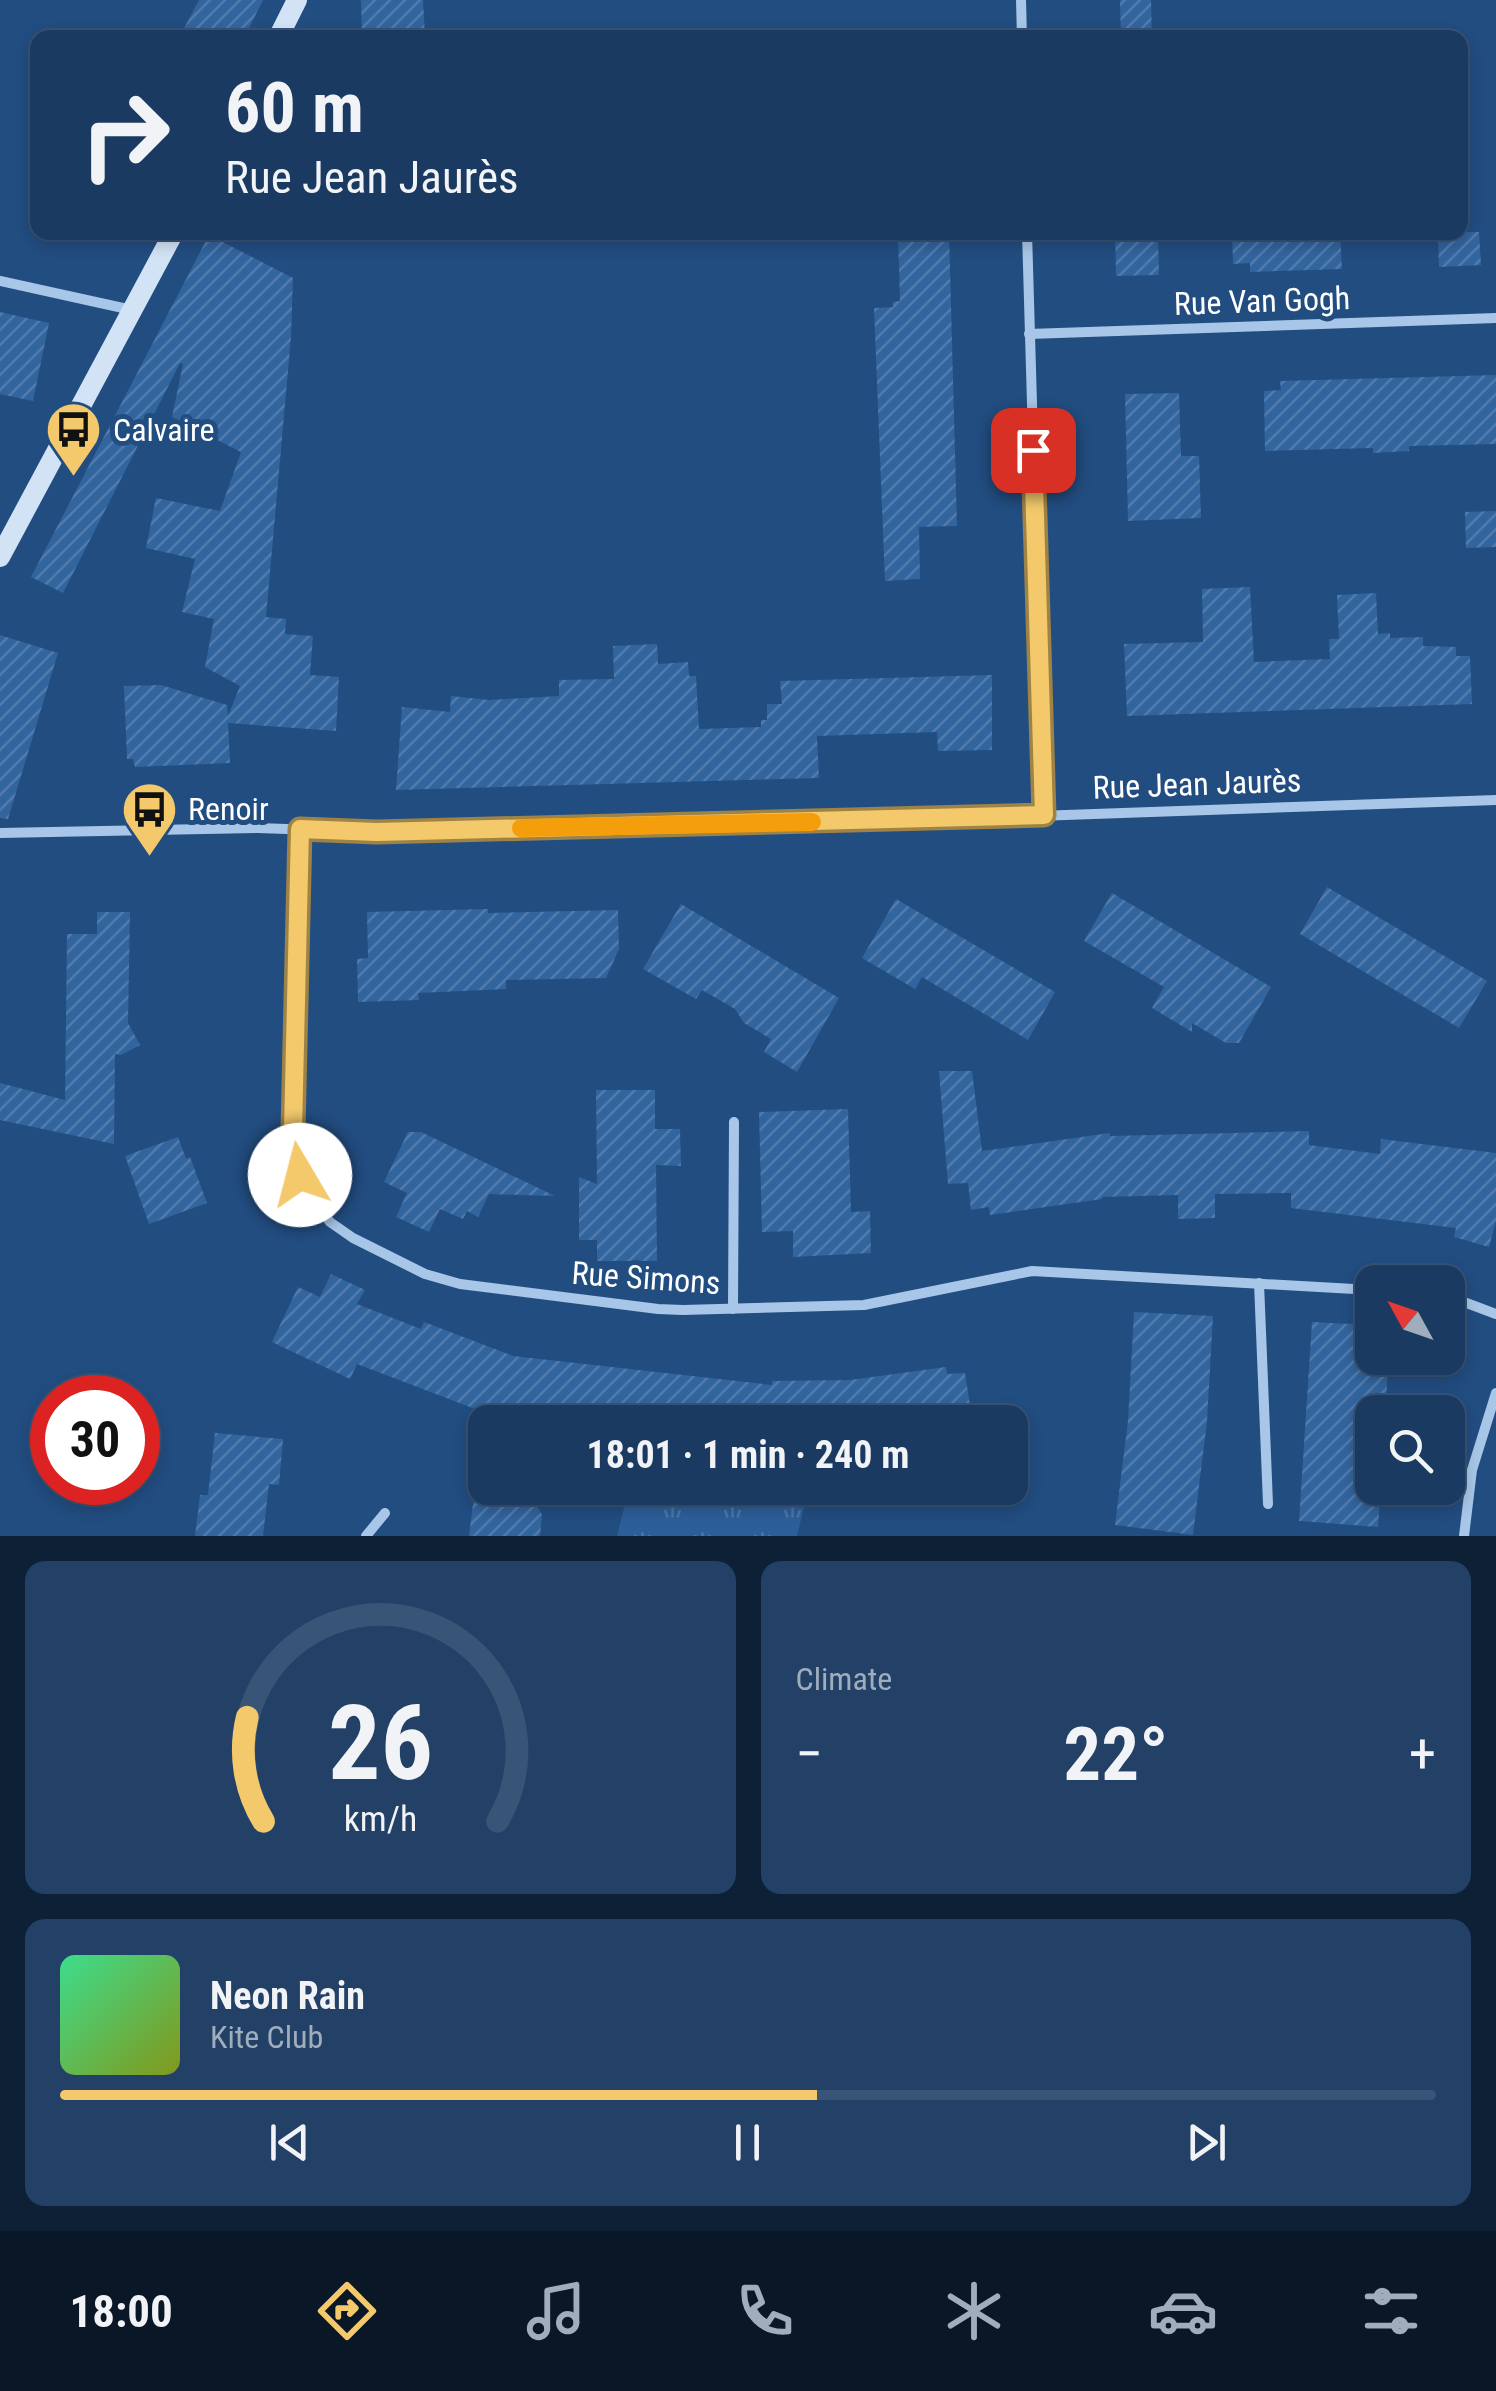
<!DOCTYPE html>
<html lang="en">
<head>
<meta charset="utf-8">
<style>
  :root { --surface:#1a3a61; --page:#234167; --text:#f1f3f6; --muted:#9fadbd; --line:#385476; --accent:#f3c96b }
  body { margin:0; font-family:"Roboto Condensed",sans-serif; background:var(--page); color:var(--text); height:100vh; display:flex; flex-direction:column; font-size:38px; white-space:nowrap }
  * { box-sizing:border-box; margin:0 }
  p { font-size:32px; color:var(--muted) }
  .icon { flex:none; width:55px; height:55px; fill:none; stroke:currentColor; stroke-width:2; stroke-linecap:round; stroke-linejoin:round }
  .map { position:relative; height:1536px; overflow:hidden }
  .side { display:flex; flex-direction:column; gap:25px; padding:25px; background:#0e2035; flex:1 }
  .side>* { flex:none }
  .top-card { position:absolute; left:30px; top:30px; width:1438px; height:210px; border-radius:20px; box-shadow:0 5px 15px #0003,0 0 0 2px var(--line); background:#1a3a61; color:var(--text); overflow:hidden }
  .needle { width:65px; rotate:310deg }
  .buttons { position:absolute; left:1355px; top:1265px; display:grid; gap:20px }
  .buttons a { display:grid; place-items:center; width:110px; height:110px; border-radius:20px; background:var(--surface); box-shadow:0 5px 15px #0003,0 0 0 2px var(--line); font-size:50px }
  .speed { position:absolute; left:30px; top:1375px; display:flex; gap:20px; font-size:50px; font-weight:700; text-align:center }
  .speed>* { display:grid; place-content:center; width:130px; height:130px; border-radius:50%; background:var(--surface); box-shadow:0 5px 15px #0003,0 0 0 2px var(--line); line-height:1 }
  .speed .limit { border:15px solid #d22; background:#fff; color:#111 }
  .pin { position:absolute; display:grid; place-items:center; width:85px; height:85px; color:#fff; margin:-42px; border-radius:20px; box-shadow:0 5px 15px #0006 }
  .me { position:absolute; width:110px; margin:-55px; rotate:352deg; stroke-linejoin:round; filter:drop-shadow(0 0 8px #0008) }
  .turn { display:flex; align-items:center; gap:35px; height:210px; padding:0 30px; font-size:45px }
  .turn .icon { width:130px; height:130px; stroke-width:2.5 }
  .turn b { display:block; font-size:70px; line-height:85px }
  .big { font-size:75px; font-weight:700; line-height:1.1 }
  .side .tile { flex:1; display:flex; flex-direction:column; justify-content:center; gap:15px; min-width:0; padding:0 35px; border-radius:20px; background:var(--page) }
  .side .dial { align-items:center; gap:0 }
  .dial svg { height:260px; overflow:visible; fill:none; stroke:var(--line); stroke-width:7; stroke-linecap:round; text-anchor:middle }
  .dial text { fill:var(--text); stroke:none }
  .song { display:flex; align-items:center; gap:30px }
  .cover { width:120px; height:120px; border-radius:15px; background:linear-gradient(135deg,hsl(150 70% 55%),hsl(70 70% 35%)) }
  .played { height:10px; border-radius:5px; background:linear-gradient(90deg,var(--accent) 55%,var(--line) 55%) }
  .keys { display:flex; justify-content:space-around; direction:ltr }
  .heat { display:flex; justify-content:space-between; align-items:center; font-size:55px; direction:ltr }
  .side .tiles { flex:1; display:grid; gap:25px; grid-template-columns:1fr 1fr }
  .tile:last-child { grid-column:span 2 }
  .trip { position:absolute; left:468px; top:1405px; width:560px; height:100px; border-radius:20px; background:var(--surface); box-shadow:0 5px 15px #0003,0 0 0 2px var(--line); font-weight:700; line-height:100px; text-align:center }
  .tab-bar { display:flex; height:160px; justify-content:space-around; align-items:center; background:#0a1727; color:var(--muted) }
  .tab-bar .icon { width:70px; height:70px }
  .tab-bar .active { color:var(--accent) }
  .tab-bar b { font-size:45px; color:var(--text) }
  .map>svg:first-child { display:block }
  .grass { fill:url(#grass-tufts) }
  .building { fill:url(#building-hatch) }
  .lines { fill:none; stroke-linecap:round; stroke-linejoin:round }
  .street { stroke:#a8c6e7; stroke-width:10 }
  .secondary { stroke:#d3e3f6; stroke-width:20 }
  .route-casing { stroke:#9e8346; stroke-width:25 }
  .route { stroke:#f3c96b; stroke-width:18 }
  .slow { stroke:#f59e0b; stroke-width:18 }
  .labels { text-anchor:middle; dominant-baseline:central; stroke-width:10; stroke-linejoin:round; paint-order:stroke }
  .street-label { font-size:32px; fill:#fff; stroke:#224d81 }
  .poi-label { font-size:32px; fill:#fff; stroke:#224d81; text-anchor:start }
</style>
</head>
<body>
<div class="map">
<svg width="1496" height="1536" viewBox="0 0 1496 1536">
  <defs>
    <pattern id="grass-tufts" width="24" height="20" patternUnits="userSpaceOnUse" patternTransform="scale(2.5)"><rect width="24" height="20" fill="#2c5f99"/><path d="M3 7l-1-3M5 7V3M7 7l1-3M15 17l-1-3M17 17v-4M19 17l1-3" fill="none" stroke="#4c77a8"/></pattern>
    <pattern id="building-hatch" width="6" height="6" patternUnits="userSpaceOnUse" patternTransform="scale(2.5)"><rect width="6" height="6" fill="#32649e"/><path d="M-1 1l2-2M0 6l6-6M5 7l2-2" fill="none" stroke="#517bad"/></pattern>
  </defs>
  <rect width="100%" height="100%" fill="#224d81"/>
  <!-- grass -->
  <path class="grass" d="M629 1488H716L806 1499 797 1536H617Z"/>
  <!-- building -->
  <g class="building">
    <path d="M199 0H263L244 38H179Z"/>
    <path d="M361 0H423L425 36 362 38Z"/>
    <path d="M1120 0H1151L1152 38H1121Z"/>
    <path d="M898 232H949L957 526 919 527 920 579 885 581 874 308 893 307V302L900 301Z"/>
    <path d="M1115 232H1158L1159 275 1116 276Z"/>
    <path d="M1232 232H1340L1342 269 1250 272V263L1233 264Z"/>
    <path d="M1438 232H1479L1481 265 1439 267Z"/>
    <path d="M209 235 293 278 291 337 266 617 286 619 285 634 313 636 310 675 339 677 336 731 228 723 230 763 135 767 133 759H127L124 686 161 685 227 705 228 716 240 686 205 667 214 619 182 612 195 559 146 548 156 498 220 511 241 452 172 417 183 364 180 363 63 593 31 577Z"/>
    <path d="M0 312 49 323 33 401 0 394Z"/>
    <path d="M1496 375V444L1409 446V451L1373 453V448L1265 451 1264 391 1281 390 1280 381Z"/>
    <path d="M1179 393 1181 456H1199L1201 518 1128 521 1125 394Z"/>
    <path d="M1496 511V547L1466 548 1465 512Z"/>
    <path d="M1250 587 1254 662 1330 659 1329 639H1339L1337 595 1376 593 1378 634 1390 633V638L1423 637V646L1456 647V656H1470L1472 704 1127 716 1124 644 1203 642 1202 589Z"/>
    <path d="M0 635 58 653 8 819 0 818Z"/>
    <path d="M657 644 658 664 688 662 689 676H696L699 729 761 727V720H767V704H782L780 681 992 675V750L938 751 937 732 817 736 819 778 396 790 402 707 450 712 451 696 489 700 559 696V680L614 679 613 646Z"/>
    <path d="M1327 887 1487 981 1459 1028 1300 934Z"/>
    <path d="M1112 893 1271 987 1239 1043H1226L1192 1023V1032L1152 1008 1164 987 1084 941Z"/>
    <path d="M896 899 1055 992 1028 1040 922 977 915 989 862 958Z"/>
    <path d="M681 904 839 998 797 1072 764 1052 771 1039 744 1023 735 1009 702 990 696 999 643 969Z"/>
    <path d="M488 909V913L618 910 619 949 606 978 506 980V989L418 993 419 1000 358 1002 357 959 368 958 367 912Z"/>
    <path d="M97 912H130L128 1023 140 1045 121 1055 115 1054 114 1144 0 1120V1083L65 1100 67 934H97Z"/>
    <path d="M939 1071H972L982 1151 1110 1133V1136L1309 1131V1145L1380 1154 1381 1139 1496 1153V1221L1489 1247 1454 1237 1456 1228 1291 1208V1193L1215 1194V1218L1178 1219V1195L1102 1197V1199L990 1215 989 1207 971 1210 968 1183 948 1184Z"/>
    <path d="M596 1090H655V1129H680L681 1166 656 1165 657 1261H597V1240H579V1177L597 1184Z"/>
    <path d="M848 1109 851 1212 870 1211 871 1253 793 1257V1231L762 1232 759 1112Z"/>
    <path d="M408 1132H421L555 1196 489 1194 478 1217 467 1211 463 1219 440 1209 429 1232 396 1217 407 1193 384 1182Z"/>
    <path d="M178 1137 186 1159 190 1157 207 1203 149 1224 125 1156Z"/>
    <path d="M331 1274 365 1290 357 1304 421 1329 424 1322 513 1356 772 1385V1381L850 1380 946 1367 947 1374 965 1373 972 1418 944 1422H542L491 1415 357 1364 350 1379 272 1342 298 1287 320 1297Z"/>
    <path d="M1134 1312 1213 1316 1207 1421 1193 1535 1115 1525 1128 1421Z"/>
    <path d="M1312 1322 1372 1325V1358H1389L1385 1412H1372V1488H1381L1378 1527 1299 1521Z"/>
    <path d="M215 1433 283 1439 279 1485 269 1484 263 1536H195L200 1495H208Z"/>
    <path d="M475 1488 536 1490 535 1502 542 1515 540 1536H469Z"/>
  </g>
  <g class="lines">
    <!-- street -->
    <g class="street">
      <path d="M1021 0 1022 38"/>
      <path d="M1027 232 1044 815"/>
      <path d="M0 281 132 310"/>
      <path d="M1029 334 1496 318"/>
      <path d="M300 829 293 1130 300 1175 308 1192 330 1222 353 1238 425 1274 460 1284 658 1309 683 1310 864 1305 1032 1271 1372 1290"/>
      <path d="M0 833 257 828 377 832 948 819 1496 800"/>
      <path d="M1259 1283 1268 1504"/>
      <path d="M1448 1296 1496 1314"/>
      <path d="M733 1309 734 1122"/>
      <path d="M366 1536 385 1513"/>
      <path d="M1464 1536 1472 1470 1496 1393"/>
    </g>
    <!-- secondary -->
    <g class="secondary">
      <path d="M278 38 297 0"/>
      <path d="M0 557 174 232"/>
    </g>
  </g>
  <g class="lines">
    <defs>
      <path id="route" d="M300 1175 293 1130 300 829 377 832 1044 815 1033 450"/>
    </defs>
    <!-- route casing -->
    <use href="#route" class="route-casing"/>
    <!-- route -->
    <use href="#route" class="route"/>
    <!-- slow -->
    <path class="slow" d="M521 828 812 822"/>
  </g>
  <!-- icons -->
  <defs>
    <symbol id="bus-pin" viewBox="-11 -11 22 30"><path d="M0 17L-7.5 6A9.5 9.5 0 1 1 7.5 6Z" fill="#f3c96b" stroke="#224d81"/><path d="M-5-6H5V4H4V6H2V4H-2V6H-4V4H-5ZM-3.5-4V0h7V-4ZM-3.5 1.2v1.5H-2V1.2ZM2 1.2v1.5H3.5V1.2Z" fill="#111"/></symbol>
  </defs>
  <g fill-rule="evenodd">
    <use href="#bus-pin" x="42" y="398" width="63" height="86"/>
    <use href="#bus-pin" x="118" y="778" width="63" height="86"/>
  </g>
  <g class="labels">
    <!-- street labels -->
    <g class="street-label">
      <text transform="translate(1262 301) rotate(-2)">Rue Van Gogh</text>
      <text transform="translate(1197 784) rotate(-2)">Rue Jean Jaurès</text>
      <text transform="translate(646 1278) rotate(4)">Rue Simons</text>
    </g>
    <!-- poi labels -->
    <g class="poi-label">
      <text x="113" y="430">Calvaire</text>
      <text x="188" y="809">Renoir</text>
    </g>
  </g>
</svg>
<div class="buttons">
<a><svg class="needle" viewBox="-14 -14 28 28"><path d="M0-13l5 13h-10z" fill="#e53935"/><path d="M0 13l5-13h-10z" fill="#9fadbd"/></svg></a>
<a><svg class="icon" aria-label="search" viewBox="0 0 24 24"><circle cx="10" cy="10" r="6"/><path d="M15 15l6 6"/></svg></a>
</div>
<div class="speed"><div class="limit">30</div></div>
<div class="pin" style="left:1033px;top:450px;background:#d93025"><svg class="icon" aria-label="arrive" viewBox="0 0 24 24"><path d="M6 21V4h12l-3 4 3 4H6"/></svg></div>
<svg class="me" style="left:300px;top:1175px" viewBox="-20 -20 40 40"><circle r="19" fill="#fff"/><path d="M0-13L10 11 0 6-10 11z" fill="#f3c96b"/></svg>
<div class="trip">18:01 · 1 min · 240 m</div>
<div class="top-card">
<div class="turn"><svg class="icon" aria-label="right" viewBox="0 0 24 24"><path d="M7 20v-9h11M14 6l5 5-5 5"/></svg><div><b>60 m</b>Rue Jean Jaurès</div></div>
</div>
</div>
<section class="side">
<div class="tiles">
<div class="tile dial"><svg viewBox="0 0 100 80">
<path d="M14 69A42 42 0 1 1 86 69"/>
<path d="M14 69A42 42 0 0 1 9 37" stroke="#f3c96b"/>
<text x="50" y="56" font-size="32" font-weight="700">26</text>
<text x="50" y="72" font-size="11">km/h</text>
</svg></div>
<div class="tile"><p>Climate</p>
<div class="heat"><a>−</a><b class="big">22°</b><a>+</a></div>
</div>
<div class="tile">
<div class="song"><i class="cover"></i><div><b>Neon Rain</b><p>Kite Club</p></div></div>
<div class="played"></div>
<div class="keys"><svg class="icon" aria-label="previous" viewBox="0 0 24 24"><path d="M18 5L8 12l10 7zM5 5v14"/></svg><svg class="icon" aria-label="pause" viewBox="0 0 24 24"><path d="M8 5v14M16 5v14"/></svg><svg class="icon" aria-label="next" viewBox="0 0 24 24"><path d="M6 5l10 7-10 7zM19 5v14"/></svg></div>
</div>
</div>
</section>
<nav class="tab-bar">
<b>18:00</b>
<svg class="icon active" aria-label="directions" viewBox="0 0 24 24"><path d="M12 3l9 9-9 9-9-9zM9 14v-3h6M13 9l2 2-2 2"/></svg>
<svg class="icon" aria-label="music" viewBox="0 0 24 24"><path d="M9 18V5l10-2v13"/><circle cx="6" cy="18" r="3"/><circle cx="16" cy="16" r="3"/></svg>
<svg class="icon" aria-label="phone" viewBox="0 0 24 24"><path d="M5 4h4l2 5-3 2q2 4 5 5l2-3 5 2v4C11 20 4 13 5 4z"/></svg>
<svg class="icon" aria-label="climate" viewBox="0 0 24 24"><path d="M12 3v18M4 7l16 10M4 17L20 7"/></svg>
<svg class="icon" aria-label="car" viewBox="0 0 24 24"><path d="M5 17H2v-5l4-1 3-4h7l3 4 3 1v5h-3M9 17h6M6 11h13"/><circle cx="7" cy="17" r="2"/><circle cx="17" cy="17" r="2"/></svg>
<svg class="icon" aria-label="filters" viewBox="0 0 24 24"><path d="M4 7h16M4 17h16"/><circle cx="9" cy="7" r="2"/><circle cx="15" cy="17" r="2"/></svg>
</nav>
</body>
</html>
